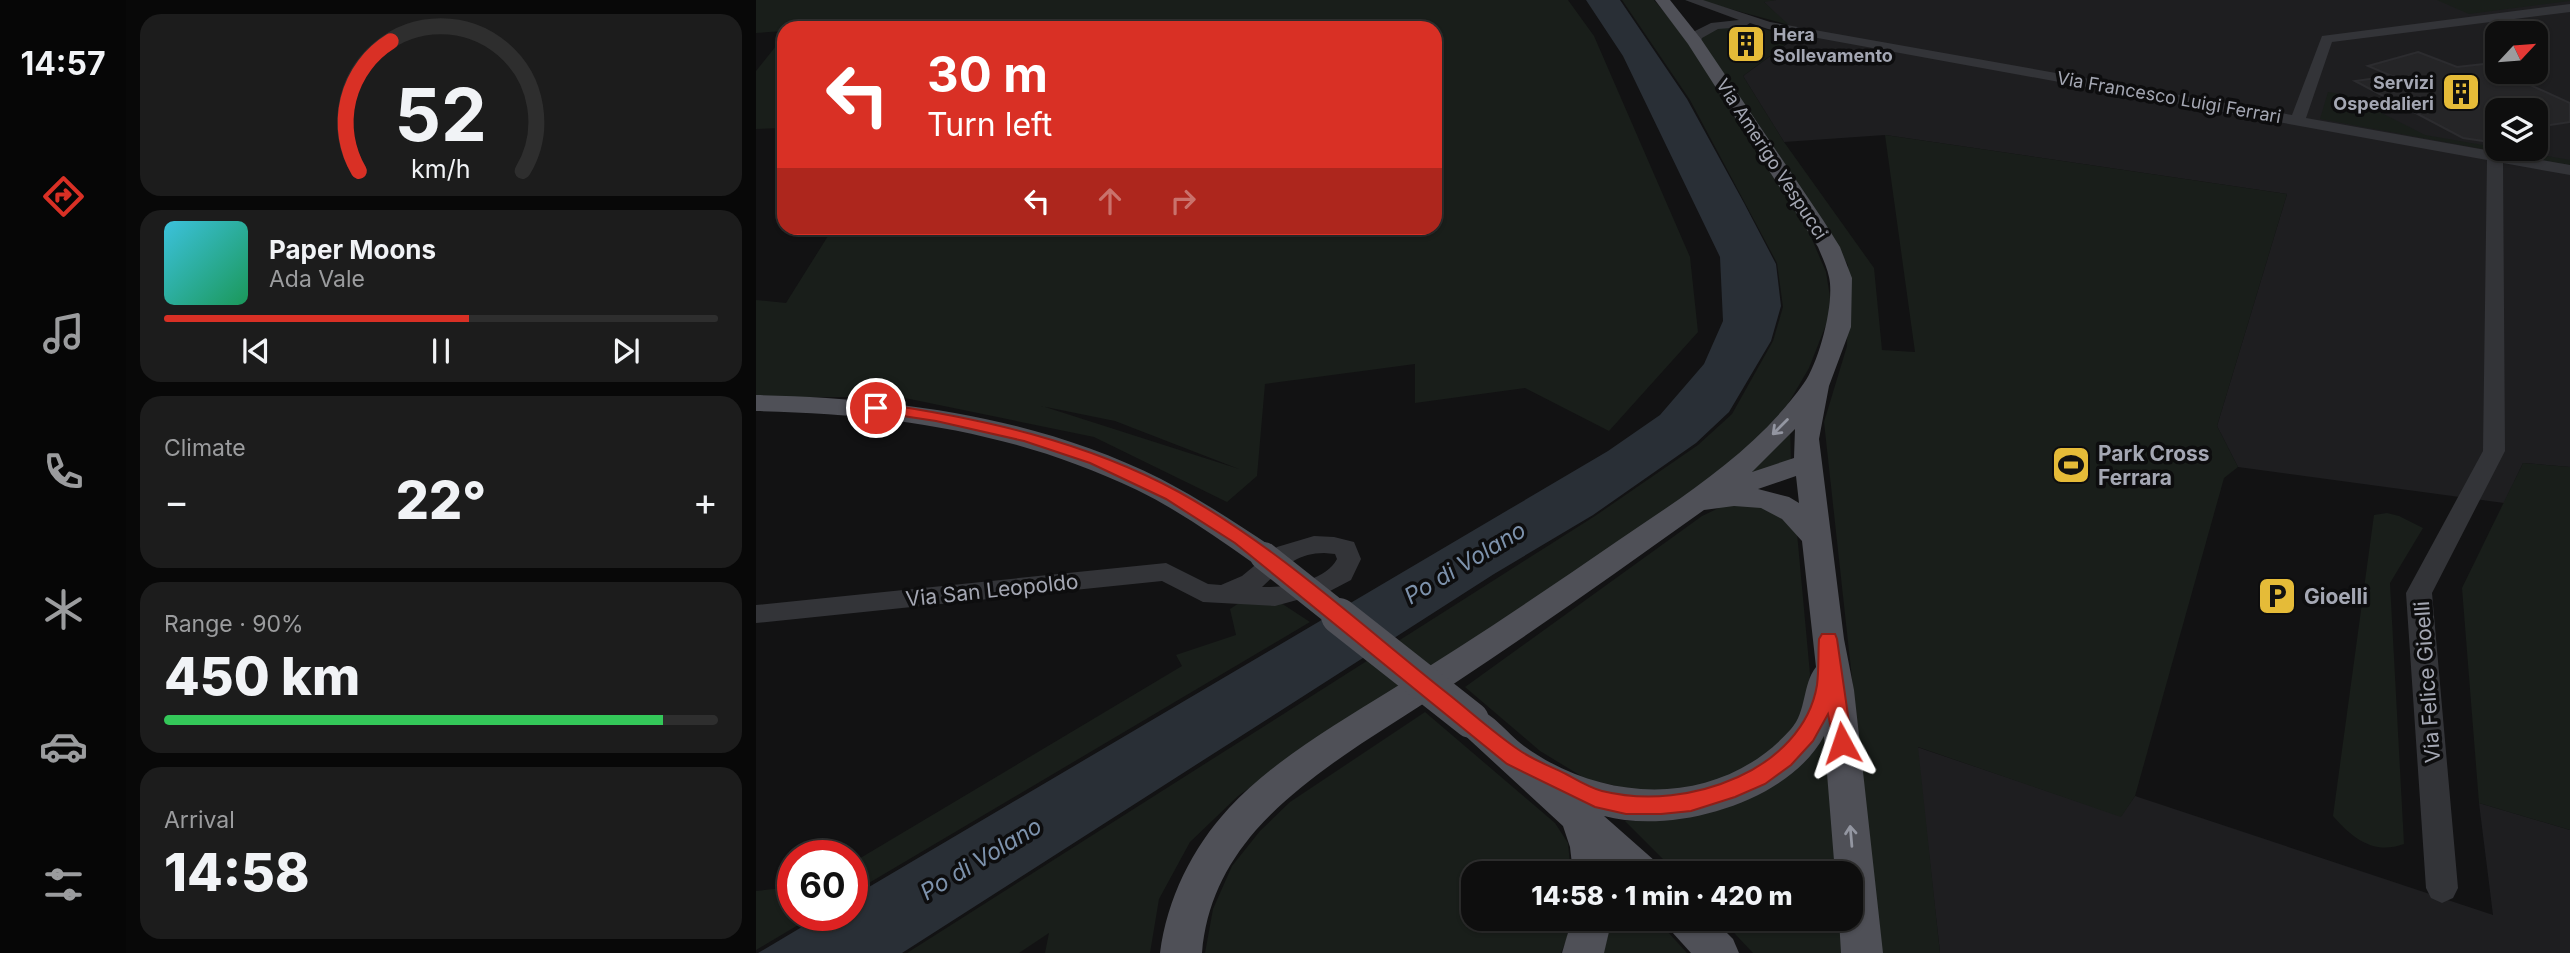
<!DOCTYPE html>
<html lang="en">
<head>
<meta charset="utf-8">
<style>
  :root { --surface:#0e0e0e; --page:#1c1c1c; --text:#f1f3f6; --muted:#9b9c9e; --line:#2e2e2e; --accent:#d93025 }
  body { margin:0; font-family:Inter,sans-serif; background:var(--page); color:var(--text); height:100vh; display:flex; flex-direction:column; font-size:26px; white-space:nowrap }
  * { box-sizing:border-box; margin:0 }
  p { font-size:23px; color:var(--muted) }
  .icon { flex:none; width:38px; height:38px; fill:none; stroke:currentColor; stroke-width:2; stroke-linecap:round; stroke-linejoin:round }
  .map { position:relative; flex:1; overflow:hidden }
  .panel { display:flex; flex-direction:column; gap:14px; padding:14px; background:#080808; width:630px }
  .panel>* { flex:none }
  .banner { position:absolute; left:21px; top:21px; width:665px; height:214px; border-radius:21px; box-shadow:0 2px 5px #0004,0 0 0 2px var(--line); background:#d93025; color:#fff; overflow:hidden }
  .needle { width:46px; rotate:64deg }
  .buttons { position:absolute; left:1729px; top:21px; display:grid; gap:14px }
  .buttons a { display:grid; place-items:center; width:63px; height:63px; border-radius:14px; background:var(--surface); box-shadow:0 2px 5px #0004,0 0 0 2px var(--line); font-size:35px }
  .speed { position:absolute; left:21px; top:840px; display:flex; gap:14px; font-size:35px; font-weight:700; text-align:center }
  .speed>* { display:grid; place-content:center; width:91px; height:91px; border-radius:50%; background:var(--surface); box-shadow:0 2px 5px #0004,0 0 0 2px var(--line); line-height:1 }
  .speed .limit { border:10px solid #d22; background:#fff; color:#111 }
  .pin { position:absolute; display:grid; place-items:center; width:60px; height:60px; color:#fff; margin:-30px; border:4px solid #fff; border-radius:50%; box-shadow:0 2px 7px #0007 }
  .me { position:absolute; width:77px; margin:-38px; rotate:355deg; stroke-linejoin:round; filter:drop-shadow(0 0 5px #0008) }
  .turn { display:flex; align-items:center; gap:24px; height:147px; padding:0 35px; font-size:32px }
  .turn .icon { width:91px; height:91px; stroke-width:2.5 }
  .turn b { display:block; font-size:49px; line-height:60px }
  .lanes { display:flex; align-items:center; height:66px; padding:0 35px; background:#0003; justify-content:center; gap:35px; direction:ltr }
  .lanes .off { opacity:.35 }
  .big { font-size:52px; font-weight:800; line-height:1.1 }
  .panel .widget { flex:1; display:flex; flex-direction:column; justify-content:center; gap:10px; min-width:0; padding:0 24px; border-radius:21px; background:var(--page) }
  .panel .dial { align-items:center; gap:0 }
  .dial svg { height:182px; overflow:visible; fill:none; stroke:var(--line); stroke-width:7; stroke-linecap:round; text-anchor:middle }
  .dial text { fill:var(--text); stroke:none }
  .song { display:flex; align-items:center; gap:21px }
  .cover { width:84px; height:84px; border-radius:10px; background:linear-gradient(135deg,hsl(190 70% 55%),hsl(150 70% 35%)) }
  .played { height:7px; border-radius:4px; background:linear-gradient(90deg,var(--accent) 55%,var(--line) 55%) }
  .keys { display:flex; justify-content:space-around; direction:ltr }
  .heat { display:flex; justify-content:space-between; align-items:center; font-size:38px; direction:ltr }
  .charge { height:10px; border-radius:5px; background:linear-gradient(90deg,#34c759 90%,var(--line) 0) }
  .trip { position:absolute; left:705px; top:861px; width:402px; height:70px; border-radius:21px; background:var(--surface); box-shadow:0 2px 5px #0004,0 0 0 2px var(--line); font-weight:800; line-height:70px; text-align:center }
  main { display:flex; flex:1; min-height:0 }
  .tabs { display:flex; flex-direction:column; width:126px; justify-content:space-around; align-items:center; background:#060606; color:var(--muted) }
  .tabs .icon { width:49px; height:49px }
  .tabs .selected { color:var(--accent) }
  .tabs b { font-size:32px; color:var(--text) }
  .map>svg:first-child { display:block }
  .built { fill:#1e1e20; fill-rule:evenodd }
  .green { fill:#191e1a; fill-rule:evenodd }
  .water { fill:#292f36 }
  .building { fill:#252527; stroke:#2c2c2f; stroke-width:2 }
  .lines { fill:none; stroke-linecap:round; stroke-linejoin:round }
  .minor { fill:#333438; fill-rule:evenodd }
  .major { fill:#4f5057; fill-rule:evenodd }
  .major-bridge-far1 { stroke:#4f5057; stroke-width:28 }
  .major-bridge { stroke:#4f5057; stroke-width:36 }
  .oneway { stroke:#9396a1 }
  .route { fill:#d93025; stroke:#8d1f18; stroke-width:2 }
  .labels { text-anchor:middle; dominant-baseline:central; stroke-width:7; stroke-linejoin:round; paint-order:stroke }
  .far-poi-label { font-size:18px; font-weight:bold; fill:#a4a7b3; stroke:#0d0d0e; text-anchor:start }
  .far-street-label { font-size:18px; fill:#a4a7b3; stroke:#0d0d0e }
  .poi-label { font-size:21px; font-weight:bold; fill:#a4a7b3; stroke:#0d0d0e; text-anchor:start }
  .street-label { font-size:21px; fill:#a4a7b3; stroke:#0d0d0e }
  .water-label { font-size:23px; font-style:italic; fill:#7d92ac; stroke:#0d0d0e }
</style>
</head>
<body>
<main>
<nav class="tabs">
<b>14:57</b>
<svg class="icon selected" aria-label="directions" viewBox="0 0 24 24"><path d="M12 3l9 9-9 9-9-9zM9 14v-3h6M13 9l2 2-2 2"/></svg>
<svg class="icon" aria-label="music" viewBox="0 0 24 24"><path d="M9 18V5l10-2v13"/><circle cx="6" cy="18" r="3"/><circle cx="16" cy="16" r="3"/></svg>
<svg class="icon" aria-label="phone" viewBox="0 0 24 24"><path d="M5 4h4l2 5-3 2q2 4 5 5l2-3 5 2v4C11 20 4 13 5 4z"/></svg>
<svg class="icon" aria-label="climate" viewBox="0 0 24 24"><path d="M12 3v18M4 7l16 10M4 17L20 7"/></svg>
<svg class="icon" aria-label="car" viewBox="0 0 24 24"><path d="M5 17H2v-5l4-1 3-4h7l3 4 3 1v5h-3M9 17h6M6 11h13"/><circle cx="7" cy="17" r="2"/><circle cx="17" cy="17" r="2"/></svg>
<svg class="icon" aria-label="filters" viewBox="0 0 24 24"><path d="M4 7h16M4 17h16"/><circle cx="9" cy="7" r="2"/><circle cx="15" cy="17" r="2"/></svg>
</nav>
<section class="panel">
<div class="widget dial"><svg viewBox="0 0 100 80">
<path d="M14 69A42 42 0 1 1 86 69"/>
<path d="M14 69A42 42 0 0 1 28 12" stroke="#d93025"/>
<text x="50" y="56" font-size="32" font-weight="700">52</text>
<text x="50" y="72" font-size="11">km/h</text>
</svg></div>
<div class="widget">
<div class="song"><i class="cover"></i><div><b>Paper Moons</b><p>Ada Vale</p></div></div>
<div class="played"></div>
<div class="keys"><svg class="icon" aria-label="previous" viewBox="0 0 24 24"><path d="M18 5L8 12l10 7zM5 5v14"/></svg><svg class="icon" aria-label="pause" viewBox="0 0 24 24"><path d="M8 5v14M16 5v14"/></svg><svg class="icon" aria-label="next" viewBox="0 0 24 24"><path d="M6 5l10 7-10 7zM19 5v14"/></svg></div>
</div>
<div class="widget"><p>Climate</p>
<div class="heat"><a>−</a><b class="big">22°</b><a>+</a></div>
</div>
<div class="widget"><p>Range · 90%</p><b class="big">450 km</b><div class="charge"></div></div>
<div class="widget"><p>Arrival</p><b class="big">14:58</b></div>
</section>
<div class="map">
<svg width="1814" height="953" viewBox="0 0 1814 953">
  <rect width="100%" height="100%" fill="#121213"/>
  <!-- built -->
  <g class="built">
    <path d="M1020 0H1814V467L1767 463 1748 503 1482 467 1461 426 1531 194 1129 135 1028 142 987 76 1042 36 1007 1ZM1741 33H1780V72H1741ZM1741 110H1780V149H1741Z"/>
    <path d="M1161 747 1365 816 1379 796 1737 915 1723 803 1814 830V953H1184Z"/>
  </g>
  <!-- green -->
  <g class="green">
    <path d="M0 0H812L838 36 934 257 942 332 853 431 769 388 659 403V364L509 384 501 476 471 502 338 437 144 397H0V300L30 303 77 228H679V28H28V31L0 33ZM285 406 359 421 483 469 286 406Z"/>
    <path d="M866 0H898C958 70 1003 153 1052 230L1070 272 1074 297 1073 317 1053 368 1032 404 1014 425 944 491 529 762 482 796 434 842 403 899 394 953H289L293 933 263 953H151L839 516 942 445 976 414 1017 341 1027 307 1021 263 934 100Z"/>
    <path d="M941 0H1020L1008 2 1033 25Z"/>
    <path d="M1681 0H1814V1L1713 14Z"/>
    <path d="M988 26 1042 35 987 76 1028 142 1118 268 1126 350 1159 352 1129 135 1531 194 1461 426 1482 467 1468 478 1379 796 1365 817 1162 747 1184 953H1126L1068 422 1091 346 1092 265 946 41V35L962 28Z"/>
    <path d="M28 36V128L0 129V71Z"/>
    <path d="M1572 92 1590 95 1669 135 1814 160V165L1564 119Z"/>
    <path d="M1034 428 1035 461 978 479Z"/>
    <path d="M1767 463 1814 467V830L1723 803 1706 588Z"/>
    <path d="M988 503 1012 506 1041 533 1054 674 1051 702 1043 725 983 776 902 795 830 779 784 751 709 687 946 516 967 506Z"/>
    <path d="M1631 513 1643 516 1667 528 1634 583 1648 844C1618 855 1597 839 1577 816L1618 515Z"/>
    <path d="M486 601 525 603 554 622 96 893V863L426 666 420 655 480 635 474 609Z"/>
    <path d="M669 712 799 823 812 843 815 873H718V919H813L811 938 805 953H449L457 909 476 866 504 831 534 802Z"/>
    <path d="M1073 713 1082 873H921L869 821 906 820Z"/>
    <path d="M37 887V915H59L0 950V891Z"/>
    <path d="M846 919H900L931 953H839Z"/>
    <path d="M965 919H1087L1090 953H997Z"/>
  </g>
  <!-- water -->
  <path class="water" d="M830 0H864L931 99 988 203 1020 264 1025 306 1015 341 973 412 940 443 837 515 738 574 146 953H2L66 915H96V897L852 451 904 415 948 364 967 321 964 257 867 56Z"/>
  <!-- building -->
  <path class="building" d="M1662 52 1701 67 1728 64 1814 103V122L1780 127V110H1741V143L1707 138 1599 81 1636 76 1612 66Z"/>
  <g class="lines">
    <!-- minor -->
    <g class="minor">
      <path d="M929 0H947L1014 22 1536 115 1566 36 1814 4V12L1576 42 1550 118 1814 165V175L1747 163 1749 451 1676 593 1702 888 1697 898 1686 903 1675 898 1670 888 1650 593 1727 451 1731 160 1012 29 994 23 988 27 962 29 946 38 944 45 939 46 933 42 935 33 955 23 983 20Z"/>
      <path d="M558 536 578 537 598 542 605 559 595 580 574 591 519 606 447 602 406 581 0 623V605L410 563 452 584 465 585 486 576 521 547ZM568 553 579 554 581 559C570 581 529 588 506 587 525 569 540 553 568 553Z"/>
    </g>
    <!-- major -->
    <g class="major">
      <path d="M899 0H914L945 39 1067 220 1084 247 1096 278 1095 327 1073 386 1063 439 1088 639 1098 690 1127 953H1085L1083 919H1096V873H1079L1068 736C1033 802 917 835 848 816L899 861 904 873H858L855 871V873H817L814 847 807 826 703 730 698 720 703 710C731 701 747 731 768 746 849 805 965 808 1035 729 1051 711 1046 685 1060 667L1046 541 1026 519 1005 508 978 506 948 510C864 570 781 629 696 685 629 730 554 770 500 830 469 866 450 905 446 953H404C411 899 436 848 473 808 519 759 579 725 635 690 712 643 786 593 860 542 928 496 1001 450 1048 383 1063 362 1079 302 1073 277 1071 267 1066 257 1062 247L932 44ZM1039 429 1038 458 996 472ZM1040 476 1043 503 1033 497 1002 489Z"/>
      <path d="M0 395C138 398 280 416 405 479 445 500 482 524 519 549L523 556 519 563 508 566 497 563C460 537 422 510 381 490 257 431 135 414 0 411Z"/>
      <path d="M816 919H856L848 953H806Z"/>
      <path d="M910 919H957L977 939 983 953H935L916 932Z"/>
    </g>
    <!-- major-bridge-far1 -->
    <path class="major-bridge-far1" d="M508 556 585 617"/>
    <!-- major-bridge -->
    <path class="major-bridge" d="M583 616 715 720"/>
  </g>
  <!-- one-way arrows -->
  <defs><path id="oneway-shaft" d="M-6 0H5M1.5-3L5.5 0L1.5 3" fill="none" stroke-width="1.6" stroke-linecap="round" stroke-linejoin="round" transform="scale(1.75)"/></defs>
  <g class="oneway">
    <use href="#oneway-shaft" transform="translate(1024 427) rotate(135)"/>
    <use href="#oneway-shaft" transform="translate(1095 836) rotate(-95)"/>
  </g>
  <!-- route -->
  <path class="route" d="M120 403C224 418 329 441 423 492 520 546 604 624 691 693 715 712 738 733 763 750 777 760 794 766 810 774 821 780 834 788 846 791 891 802 940 796 982 777 1020 760 1054 728 1061 685 1063 670 1062 654 1063 639L1066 634H1079L1081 639 1096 743 1093 748 1086 751 1079 748 1072 714 1057 741 1035 765 1009 784 979 797 935 811 905 814H870L839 807 751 764 479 543 410 499 334 463 268 441 180 421 114 411 112 408Z"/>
  <!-- icons -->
  <defs>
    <symbol id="building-square" viewBox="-11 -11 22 22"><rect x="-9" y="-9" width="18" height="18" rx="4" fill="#e5bb38" stroke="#0d0d0e"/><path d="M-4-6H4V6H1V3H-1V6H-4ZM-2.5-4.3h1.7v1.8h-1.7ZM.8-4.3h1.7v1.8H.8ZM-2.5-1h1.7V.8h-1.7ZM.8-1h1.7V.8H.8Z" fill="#111"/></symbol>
    <symbol id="stadium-square" viewBox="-11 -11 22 22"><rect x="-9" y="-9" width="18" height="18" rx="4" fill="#e5bb38" stroke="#0d0d0e"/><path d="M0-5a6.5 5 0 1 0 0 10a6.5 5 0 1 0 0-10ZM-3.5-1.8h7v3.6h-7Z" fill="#111"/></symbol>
    <symbol id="parking-square" viewBox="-11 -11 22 22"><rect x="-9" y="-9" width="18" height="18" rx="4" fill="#e5bb38" stroke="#0d0d0e"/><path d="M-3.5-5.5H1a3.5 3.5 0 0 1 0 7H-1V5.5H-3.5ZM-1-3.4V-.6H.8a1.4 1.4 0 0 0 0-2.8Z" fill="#111"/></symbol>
  </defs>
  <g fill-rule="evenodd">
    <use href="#building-square" x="968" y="22" width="44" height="44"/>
    <use href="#building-square" x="1683" y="70" width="44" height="44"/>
    <use href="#stadium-square" x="1293" y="443" width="44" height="44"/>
    <use href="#parking-square" x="1499" y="574" width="44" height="44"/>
  </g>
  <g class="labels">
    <!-- far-poi labels -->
    <g class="far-poi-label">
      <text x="1017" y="34">Hera<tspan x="1017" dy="21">Sollevamento</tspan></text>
      <text x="1678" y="82" text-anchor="end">Servizi<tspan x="1678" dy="21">Ospedalieri</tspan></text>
    </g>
    <!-- far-street labels -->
    <g class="far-street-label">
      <text transform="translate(1413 97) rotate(10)">Via Francesco Luigi Ferrari</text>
      <text transform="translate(1016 159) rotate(57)">Via Amerigo Vespucci</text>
    </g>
    <!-- poi labels -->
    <g class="poi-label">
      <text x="1342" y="453">Park Cross<tspan x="1342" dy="24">Ferrara</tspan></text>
      <text x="1548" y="596">Gioelli</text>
    </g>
    <!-- street labels -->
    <g class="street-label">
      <text transform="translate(236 590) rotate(-6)">Via San Leopoldo</text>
      <text transform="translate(1671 682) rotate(-94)">Via Felice Gioelli</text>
    </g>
    <!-- water labels -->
    <g class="water-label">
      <text transform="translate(709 563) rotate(-31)">Po di Volano</text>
      <text transform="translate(225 859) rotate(-31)">Po di Volano</text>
    </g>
  </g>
</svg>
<div class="buttons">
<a><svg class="needle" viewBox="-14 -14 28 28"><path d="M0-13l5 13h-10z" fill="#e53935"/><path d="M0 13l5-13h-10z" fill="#9b9c9e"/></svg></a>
<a><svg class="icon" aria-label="layers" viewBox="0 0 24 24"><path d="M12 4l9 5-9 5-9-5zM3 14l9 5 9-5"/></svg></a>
</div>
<div class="speed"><div class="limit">60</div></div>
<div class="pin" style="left:120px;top:408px;background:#d93025"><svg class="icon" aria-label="arrive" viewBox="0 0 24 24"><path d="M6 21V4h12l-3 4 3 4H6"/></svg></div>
<svg class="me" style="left:1086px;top:743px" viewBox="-20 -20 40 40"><path d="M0-17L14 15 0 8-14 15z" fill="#d93025" stroke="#fff" stroke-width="4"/></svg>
<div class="trip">14:58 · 1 min · 420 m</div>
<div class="banner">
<div class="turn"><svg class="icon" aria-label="left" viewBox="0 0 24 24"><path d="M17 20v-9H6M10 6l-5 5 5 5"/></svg><div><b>30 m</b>Turn left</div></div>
<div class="lanes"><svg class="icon" aria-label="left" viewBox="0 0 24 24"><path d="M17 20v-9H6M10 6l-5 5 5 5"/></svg><svg class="icon off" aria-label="ahead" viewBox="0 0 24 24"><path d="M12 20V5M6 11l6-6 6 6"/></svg><svg class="icon off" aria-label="right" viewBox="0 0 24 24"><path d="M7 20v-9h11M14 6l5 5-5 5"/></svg></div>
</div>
</div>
</main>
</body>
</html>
